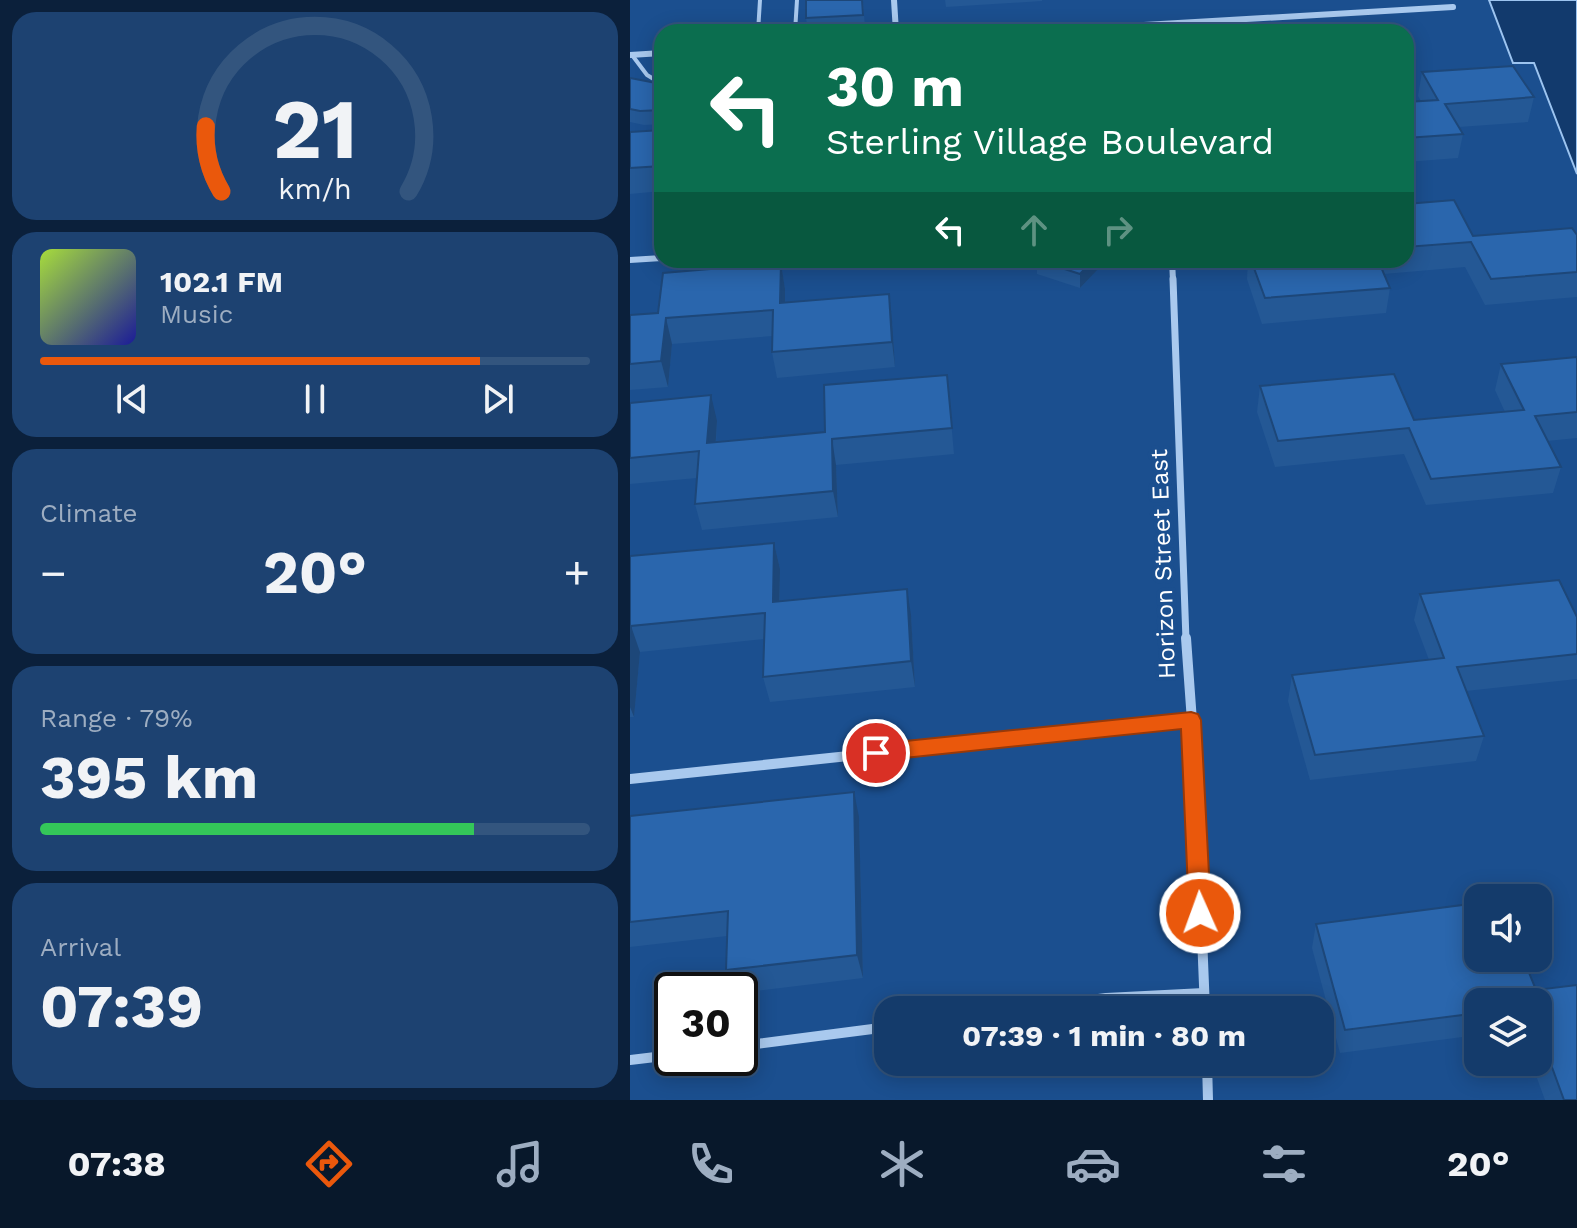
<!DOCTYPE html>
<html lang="en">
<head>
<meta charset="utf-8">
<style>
  :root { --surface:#143b6b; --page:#1d4271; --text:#f1f3f6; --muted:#9dadc1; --line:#33557e; --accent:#ea580c }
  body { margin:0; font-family:"Work Sans",sans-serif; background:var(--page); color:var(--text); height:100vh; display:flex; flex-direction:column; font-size:30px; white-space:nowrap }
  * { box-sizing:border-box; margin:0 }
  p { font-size:26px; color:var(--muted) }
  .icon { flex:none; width:44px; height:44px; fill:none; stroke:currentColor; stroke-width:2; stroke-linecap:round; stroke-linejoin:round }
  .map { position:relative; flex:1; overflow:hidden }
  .sheet { display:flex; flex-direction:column; gap:12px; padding:12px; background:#0b203b; width:630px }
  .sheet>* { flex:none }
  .banner { position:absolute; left:24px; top:24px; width:760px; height:244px; border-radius:24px; box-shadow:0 4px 20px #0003,0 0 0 2px var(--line); background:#0b6e4f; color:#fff; overflow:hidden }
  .fabs { position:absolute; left:834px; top:884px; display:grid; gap:16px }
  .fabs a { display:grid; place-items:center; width:88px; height:88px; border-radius:16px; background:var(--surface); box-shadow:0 4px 20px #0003,0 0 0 2px var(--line); font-size:40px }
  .speed { position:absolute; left:24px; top:972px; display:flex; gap:16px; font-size:40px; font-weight:700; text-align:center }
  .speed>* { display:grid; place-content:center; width:104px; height:104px; border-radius:50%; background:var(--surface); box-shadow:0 4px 20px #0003,0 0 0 2px var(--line); line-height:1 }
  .speed .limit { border:4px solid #111; border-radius:12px; background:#fff; color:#111 }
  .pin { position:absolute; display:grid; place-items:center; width:68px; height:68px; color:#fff; margin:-34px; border:4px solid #fff; border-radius:50%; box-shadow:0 2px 8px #0007 }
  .me { position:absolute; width:88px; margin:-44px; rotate:358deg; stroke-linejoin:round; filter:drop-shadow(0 0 6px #0008) }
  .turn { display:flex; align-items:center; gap:28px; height:168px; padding:0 40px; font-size:36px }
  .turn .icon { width:104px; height:104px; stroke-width:2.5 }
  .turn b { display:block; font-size:56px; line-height:68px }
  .lanes { display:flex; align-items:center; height:76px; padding:0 40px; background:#0003; justify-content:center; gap:40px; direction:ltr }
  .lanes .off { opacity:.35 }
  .big { font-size:60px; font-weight:700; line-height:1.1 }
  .sheet .widget { flex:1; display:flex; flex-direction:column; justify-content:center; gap:12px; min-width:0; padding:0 28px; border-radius:24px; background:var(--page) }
  .sheet .dial { align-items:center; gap:0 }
  .dial svg { height:208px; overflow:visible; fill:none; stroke:var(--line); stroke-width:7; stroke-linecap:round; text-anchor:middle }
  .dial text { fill:var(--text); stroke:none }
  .song { display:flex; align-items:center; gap:24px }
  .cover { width:96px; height:96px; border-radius:12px; background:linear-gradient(135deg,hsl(80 70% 55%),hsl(240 70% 35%)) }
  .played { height:8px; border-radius:4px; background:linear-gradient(90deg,var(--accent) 80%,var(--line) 80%) }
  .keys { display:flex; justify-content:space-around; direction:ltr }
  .heat { display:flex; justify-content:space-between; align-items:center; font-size:44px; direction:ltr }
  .charge { height:12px; border-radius:6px; background:linear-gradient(90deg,#34c759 79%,var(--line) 0) }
  .trip { position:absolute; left:244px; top:996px; width:460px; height:80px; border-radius:24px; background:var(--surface); box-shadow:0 4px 20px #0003,0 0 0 2px var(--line); font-weight:700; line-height:80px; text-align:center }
  .tab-bar { display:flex; height:128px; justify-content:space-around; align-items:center; background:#08182b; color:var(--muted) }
  .tab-bar .icon { width:56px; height:56px }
  .tab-bar .active { color:var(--accent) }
  .tab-bar b { font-size:36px; color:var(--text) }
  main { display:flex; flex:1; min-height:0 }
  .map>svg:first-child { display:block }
  .water { fill:#123a6d; stroke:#9cc4f0; stroke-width:2 }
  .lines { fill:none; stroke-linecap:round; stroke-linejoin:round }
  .service { stroke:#a9c9ee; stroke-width:4 }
  .minor-far2 { stroke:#a9c9ee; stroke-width:6 }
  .minor-far1 { stroke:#a9c9ee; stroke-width:7 }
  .minor { stroke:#a9c9ee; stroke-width:10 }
  .wall { fill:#245895 }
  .shaded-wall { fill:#1d4779 }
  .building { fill:#2a66ad; stroke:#1d4779; stroke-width:2 }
  .route { fill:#ea580c; stroke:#983908; stroke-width:2 }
  .labels { text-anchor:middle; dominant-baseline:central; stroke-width:8; stroke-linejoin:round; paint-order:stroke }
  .street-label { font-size:24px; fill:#fff; stroke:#1b4f8f }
</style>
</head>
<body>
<main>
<section class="sheet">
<div class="widget dial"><svg viewBox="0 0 100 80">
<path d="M14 69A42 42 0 1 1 86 69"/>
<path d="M14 69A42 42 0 0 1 8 44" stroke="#ea580c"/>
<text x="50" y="56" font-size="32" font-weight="700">21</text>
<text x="50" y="72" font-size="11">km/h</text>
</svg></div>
<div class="widget">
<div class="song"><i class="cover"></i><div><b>102.1 FM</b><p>Music</p></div></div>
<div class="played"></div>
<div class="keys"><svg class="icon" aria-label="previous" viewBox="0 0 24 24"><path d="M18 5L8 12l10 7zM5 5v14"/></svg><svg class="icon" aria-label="pause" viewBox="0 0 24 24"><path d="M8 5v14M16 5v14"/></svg><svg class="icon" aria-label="next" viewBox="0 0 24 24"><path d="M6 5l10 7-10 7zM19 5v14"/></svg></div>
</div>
<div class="widget"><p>Climate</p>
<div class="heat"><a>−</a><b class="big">20°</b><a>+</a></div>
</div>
<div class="widget"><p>Range · 79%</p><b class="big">395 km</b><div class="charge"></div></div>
<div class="widget"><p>Arrival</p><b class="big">07:39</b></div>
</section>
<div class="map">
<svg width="947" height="1100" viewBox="0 0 947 1100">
  <rect width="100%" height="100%" fill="#1b4f8f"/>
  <!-- water -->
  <path class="water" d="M859 0H947V174L904 63H883Z"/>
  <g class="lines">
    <!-- service -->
    <g class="service">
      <path d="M128 32 130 0"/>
      <path d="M165 32 167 0"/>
      <path d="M2 55 17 75 32 84"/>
    </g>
    <!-- minor-far2 -->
    <g class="minor-far2">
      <path d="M264 0 266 32"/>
      <path d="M394 32 823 7"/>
      <path d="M0 55 32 53"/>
      <path d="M0 260 32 258"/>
      <path d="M542 260 543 281"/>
    </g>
    <!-- minor-far1 -->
    <path class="minor-far1" d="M543 279 556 640"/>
    <!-- minor -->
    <g class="minor">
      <path d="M556 638 565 763 575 1010"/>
      <path d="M0 779 561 720"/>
      <path d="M386 1010 476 998 574 993"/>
      <path d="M110 1046 258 1027"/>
      <path d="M0 1060 42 1055"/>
      <path d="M577 1062 578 1100"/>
    </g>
  </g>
  <!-- wall -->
  <g class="wall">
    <path d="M176 0H233L235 28 178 31 176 18Z"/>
    <path d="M315 0H412V1L316 7Z"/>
    <path d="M792 72 904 97 898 122 829 127 833 134 828 158 776 162V102L791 101 788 96Z"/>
    <path d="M0 78 26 83H32V124L14 125 0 122Z"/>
    <path d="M32 130V191L0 194V132Z"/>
    <path d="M776 204 843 236 947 235V297L855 305 835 267 754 274 760 288 756 313 632 324 617 279 618 260H776Z"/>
    <path d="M407 260H472V265L450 288 407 274Z"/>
    <path d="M151 263 155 289V303L259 294 262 320 265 367 147 378 142 352 143 336 42 344 38 387 0 390V315L28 313Z"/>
    <path d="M947 357V438L917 441 931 467 923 493 796 505 774 454 645 467 627 412 630 386 784 420 875 412 865 390 871 364Z"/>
    <path d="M317 375 324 454 206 465 208 517 72 530 65 504 67 478 0 484V403L87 421 86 443 195 432Z"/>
    <path d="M144 543 150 569V602L281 615 285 687 140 702 133 677 134 639 10 652 4 717H0V556Z"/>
    <path d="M790 594 947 617V679L836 691 854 736 846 761 680 780 658 701 662 675 799 660 784 620Z"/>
    <path d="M0 816 229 817 233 978 110 993V990H103L96 970 97 936 0 947Z"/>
    <path d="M686 924 893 958 947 1100H915L901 1062H908V1002H848V1035L710 1053 682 948Z"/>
  </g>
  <!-- shaded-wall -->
  <g class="shaded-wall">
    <path d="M463 260H472V265L450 288V274Z"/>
    <path d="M151 263 155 289V329L150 303Z"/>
    <path d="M259 294 262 320 265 367 262 342Z"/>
    <path d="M36 318 42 344 38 387 31 361Z"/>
    <path d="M81 395 87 421 84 469 77 443Z"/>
    <path d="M202 439 206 465 208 517 203 491Z"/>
    <path d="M144 543 150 569 149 628 143 602Z"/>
    <path d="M277 589 281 615 285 687 281 661Z"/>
    <path d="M1 626 10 652 4 717 0 707V638Z"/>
    <path d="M224 792 229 817 233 978 227 955Z"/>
  </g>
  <!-- building -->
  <g class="building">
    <path d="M176 0H232L233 15 176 18Z"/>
    <path d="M433 28 454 32H430Z"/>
    <path d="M883 66 904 97 815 104 833 134 776 138V102L808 100 792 72Z"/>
    <path d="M0 78 26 83H32V110L10 111 0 109Z"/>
    <path d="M32 130V166L0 168V132Z"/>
    <path d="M824 200 843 236 942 228 947 235V272L861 279 841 242 776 247V204Z"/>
    <path d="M407 260H463L450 274Z"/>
    <path d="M621 260H748L760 288 635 298Z"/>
    <path d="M151 263 150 303 259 294 262 342 142 352 143 310 36 318 31 361 0 364V315L28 313 33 273Z"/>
    <path d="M947 357V412L905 416 931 467 801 479 779 428 648 441 630 386 764 374 784 420 894 410 871 364Z"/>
    <path d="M317 375 322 428 202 439 203 491 65 504 69 451 0 458V403L81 395 77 443 195 432 194 385Z"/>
    <path d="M144 543 143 602 277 589 281 661 133 677 135 613 1 626 0 638V556Z"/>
    <path d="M929 580 947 617V654L827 667 854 736 685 755 662 675 814 658 790 594Z"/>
    <path d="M224 792 227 955 96 970 98 911 0 922V816Z"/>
    <path d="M848 903V958H893L906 990 947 985V1100H934L908 1029V1002H848V1013L715 1030 686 924Z"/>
  </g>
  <!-- route -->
  <path class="route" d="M561 712 568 714 571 720 581 913 578 920 570 923 562 920 559 913 551 729 246 761 239 759 236 753 239 747 246 744Z"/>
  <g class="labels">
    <!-- street labels -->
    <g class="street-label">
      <text transform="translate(533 564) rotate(-92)">Horizon Street East</text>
    </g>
  </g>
</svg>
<div class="fabs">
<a><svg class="icon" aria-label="sound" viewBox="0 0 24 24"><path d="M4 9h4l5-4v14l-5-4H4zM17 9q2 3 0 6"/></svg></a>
<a><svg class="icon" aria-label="layers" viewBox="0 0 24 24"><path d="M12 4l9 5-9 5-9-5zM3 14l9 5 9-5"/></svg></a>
</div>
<div class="speed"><div class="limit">30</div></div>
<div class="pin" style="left:246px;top:753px;background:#d93025"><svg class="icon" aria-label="arrive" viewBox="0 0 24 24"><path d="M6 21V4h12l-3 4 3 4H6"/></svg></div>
<svg class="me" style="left:570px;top:913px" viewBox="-20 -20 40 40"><circle r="17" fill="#ea580c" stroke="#fff" stroke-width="3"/><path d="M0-11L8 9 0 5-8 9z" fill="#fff"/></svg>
<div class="trip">07:39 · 1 min · 80 m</div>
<div class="banner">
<div class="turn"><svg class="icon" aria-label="left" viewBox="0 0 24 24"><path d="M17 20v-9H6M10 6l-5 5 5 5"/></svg><div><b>30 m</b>Sterling Village Boulevard</div></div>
<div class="lanes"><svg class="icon" aria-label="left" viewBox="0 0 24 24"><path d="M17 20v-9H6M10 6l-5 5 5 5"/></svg><svg class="icon off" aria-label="ahead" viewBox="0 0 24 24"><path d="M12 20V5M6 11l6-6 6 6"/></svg><svg class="icon off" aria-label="right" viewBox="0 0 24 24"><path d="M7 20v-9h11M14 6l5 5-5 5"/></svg></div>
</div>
</div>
</main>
<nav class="tab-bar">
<b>07:38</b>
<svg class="icon active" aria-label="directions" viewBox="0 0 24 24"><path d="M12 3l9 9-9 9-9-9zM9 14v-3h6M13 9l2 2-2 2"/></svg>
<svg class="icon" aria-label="music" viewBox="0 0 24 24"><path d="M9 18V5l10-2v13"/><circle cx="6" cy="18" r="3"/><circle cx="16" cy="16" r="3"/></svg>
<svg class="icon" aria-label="phone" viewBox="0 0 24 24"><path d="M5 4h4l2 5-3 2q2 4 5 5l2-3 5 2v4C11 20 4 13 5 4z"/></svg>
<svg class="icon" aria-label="climate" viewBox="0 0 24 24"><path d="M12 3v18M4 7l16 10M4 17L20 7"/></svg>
<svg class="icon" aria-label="car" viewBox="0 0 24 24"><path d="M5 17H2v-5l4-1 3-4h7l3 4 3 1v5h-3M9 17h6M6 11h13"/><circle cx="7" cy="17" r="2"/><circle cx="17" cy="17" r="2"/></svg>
<svg class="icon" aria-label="filters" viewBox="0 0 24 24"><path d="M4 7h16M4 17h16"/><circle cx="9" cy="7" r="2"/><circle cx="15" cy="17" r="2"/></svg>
<b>20°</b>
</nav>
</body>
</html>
